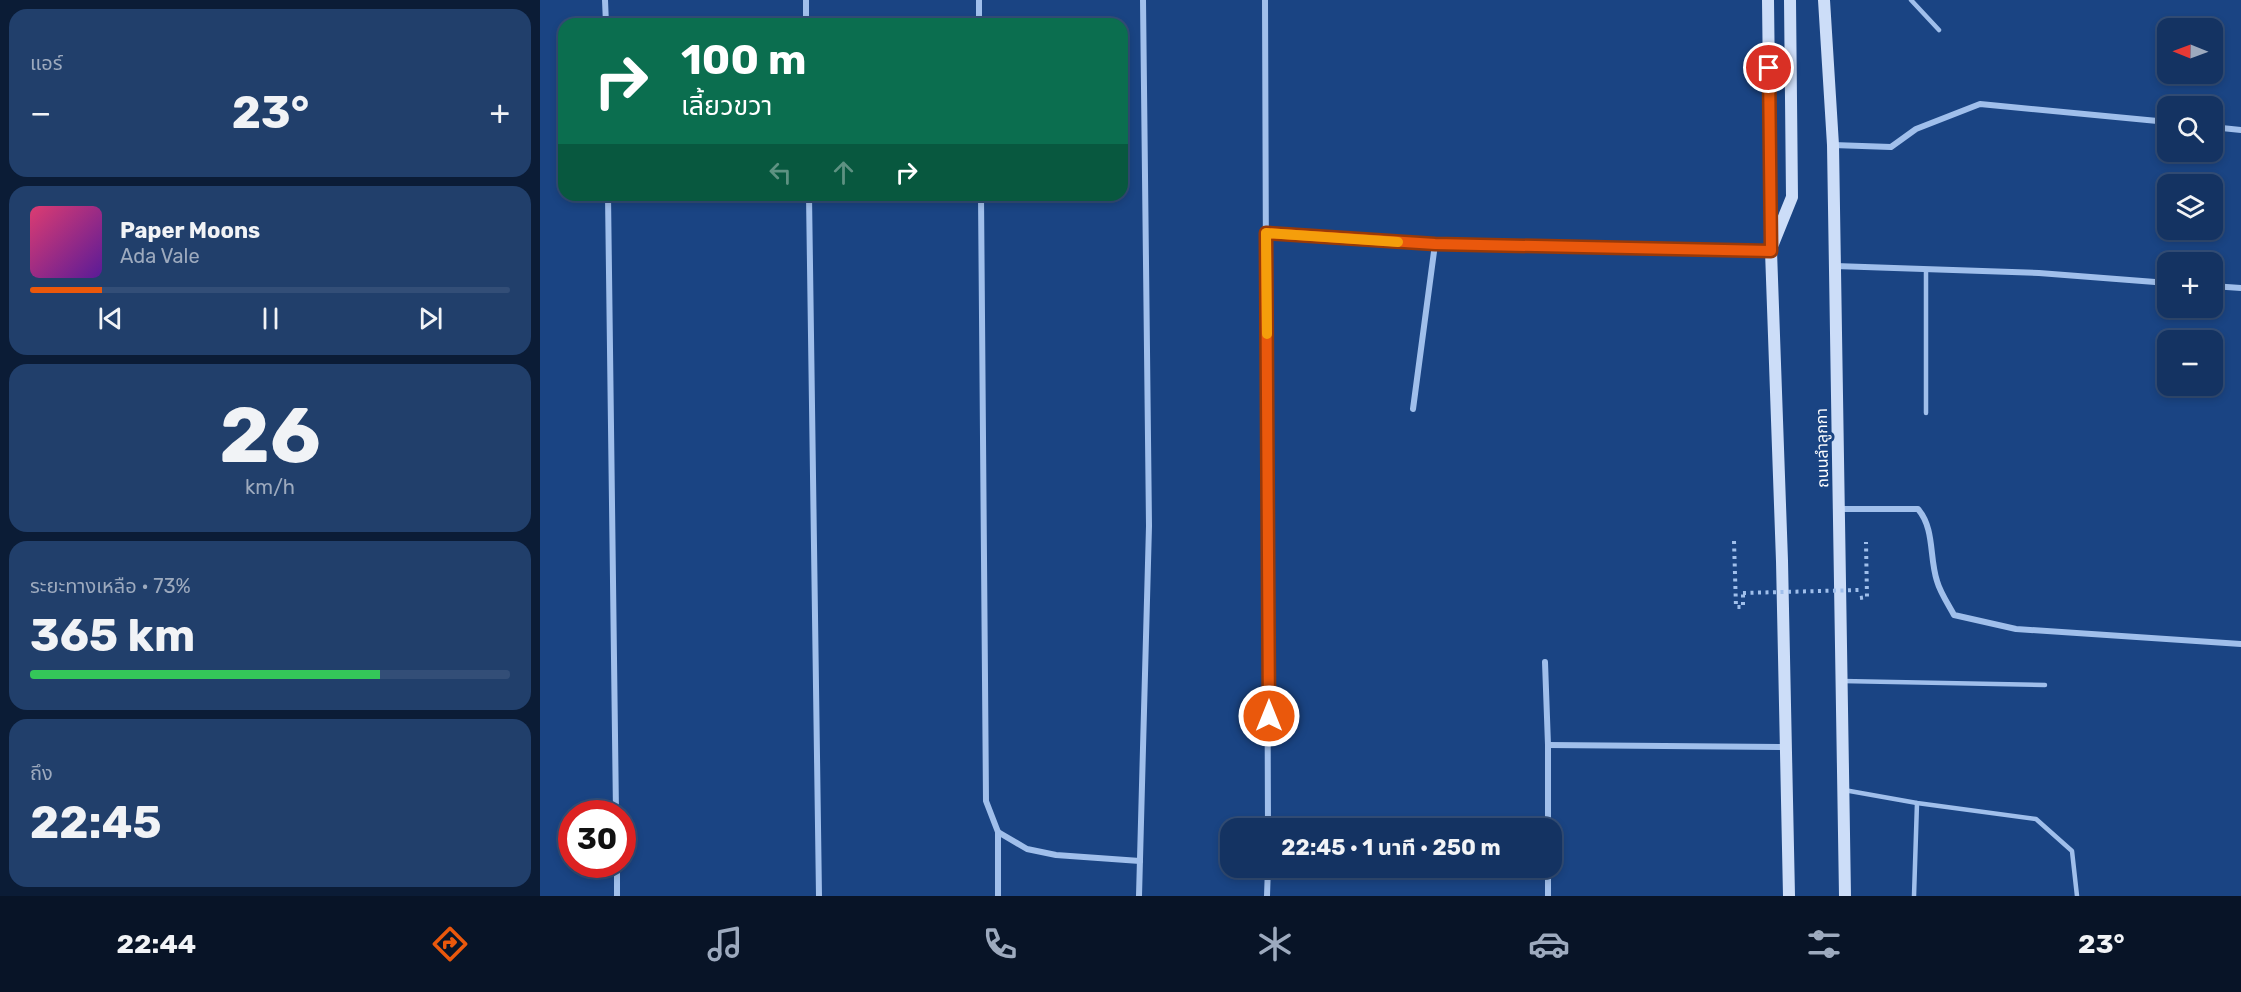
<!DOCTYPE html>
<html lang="th">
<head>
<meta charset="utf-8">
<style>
  :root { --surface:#143362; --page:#213f6b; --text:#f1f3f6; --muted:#9daabe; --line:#334e77; --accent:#ea580c }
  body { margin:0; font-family:Rubik,"Noto Sans Thai",sans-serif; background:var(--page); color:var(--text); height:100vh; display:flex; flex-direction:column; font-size:22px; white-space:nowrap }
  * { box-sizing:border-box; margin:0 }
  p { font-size:20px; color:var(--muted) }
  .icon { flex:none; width:33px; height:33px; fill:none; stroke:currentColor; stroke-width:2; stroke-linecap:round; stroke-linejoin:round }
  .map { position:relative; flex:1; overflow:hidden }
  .panel { display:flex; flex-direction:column; gap:9px; padding:9px; background:#0b1c36; width:540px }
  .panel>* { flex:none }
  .hud { position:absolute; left:18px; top:18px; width:570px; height:183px; border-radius:18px; box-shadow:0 3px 9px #0003,0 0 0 2px var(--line); background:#0b6e4f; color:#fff; overflow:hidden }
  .needle { width:39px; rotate:271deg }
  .tools { position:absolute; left:1617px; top:18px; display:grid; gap:12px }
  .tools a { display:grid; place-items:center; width:66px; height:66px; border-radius:12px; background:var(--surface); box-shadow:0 3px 9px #0003,0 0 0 2px var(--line); font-size:30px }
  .speed { position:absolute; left:18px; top:800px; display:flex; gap:12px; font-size:30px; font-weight:700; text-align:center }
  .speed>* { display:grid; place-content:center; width:78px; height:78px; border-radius:50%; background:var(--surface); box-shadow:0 3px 9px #0003,0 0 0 2px var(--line); line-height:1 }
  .speed .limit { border:9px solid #d22; background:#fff; color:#111 }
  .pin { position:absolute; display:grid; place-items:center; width:51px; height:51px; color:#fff; margin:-26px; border:3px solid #fff; border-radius:50%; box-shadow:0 2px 6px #0007 }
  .me { position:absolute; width:66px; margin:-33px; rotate:0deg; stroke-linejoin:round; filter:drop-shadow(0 0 4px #0008) }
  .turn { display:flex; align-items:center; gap:21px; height:126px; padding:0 24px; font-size:27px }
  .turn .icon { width:78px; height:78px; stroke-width:2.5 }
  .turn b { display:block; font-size:42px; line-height:51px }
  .lanes { display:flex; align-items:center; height:57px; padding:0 24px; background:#0003; justify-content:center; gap:30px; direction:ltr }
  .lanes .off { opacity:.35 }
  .big { font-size:45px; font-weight:700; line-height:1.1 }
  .panel .card { flex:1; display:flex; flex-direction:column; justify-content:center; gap:9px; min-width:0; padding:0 21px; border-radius:18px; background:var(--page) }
  .panel .dial { align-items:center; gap:0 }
  .dial b { font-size:78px; line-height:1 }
  .song { display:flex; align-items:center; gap:18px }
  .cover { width:72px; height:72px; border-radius:9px; background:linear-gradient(135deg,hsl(340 70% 55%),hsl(270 70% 35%)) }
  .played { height:6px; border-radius:3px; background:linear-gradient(90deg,var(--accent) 15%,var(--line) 15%) }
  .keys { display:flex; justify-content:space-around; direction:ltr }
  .heat { display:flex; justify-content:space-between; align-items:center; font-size:33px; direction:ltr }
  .charge { height:9px; border-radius:4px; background:linear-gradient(90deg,#34c759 73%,var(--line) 0) }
  .trip { position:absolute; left:680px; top:818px; width:342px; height:60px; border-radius:18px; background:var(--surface); box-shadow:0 3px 9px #0003,0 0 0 2px var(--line); font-weight:700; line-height:60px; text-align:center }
  .tab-bar { display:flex; height:96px; justify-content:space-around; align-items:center; background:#081427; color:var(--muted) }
  .tab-bar .icon { width:42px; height:42px }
  .tab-bar .current { color:var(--accent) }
  .tab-bar b { font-size:27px; color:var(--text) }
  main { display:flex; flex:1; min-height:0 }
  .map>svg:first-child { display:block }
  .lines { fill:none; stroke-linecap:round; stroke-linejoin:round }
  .path { stroke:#a0bfeb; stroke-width:4; stroke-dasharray:3 4.5; stroke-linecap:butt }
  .service { stroke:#a0bfeb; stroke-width:4.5 }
  .minor { stroke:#a0bfeb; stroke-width:6 }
  .secondary { stroke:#ccddf8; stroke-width:12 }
  .path-bridge { stroke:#a0bfeb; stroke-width:4; stroke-dasharray:3 4.5; stroke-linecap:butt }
  .route-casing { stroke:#983908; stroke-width:15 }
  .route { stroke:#ea580c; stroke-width:10 }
  .slow { stroke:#f59e0b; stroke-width:10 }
  .labels { text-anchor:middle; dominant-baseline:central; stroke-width:6; stroke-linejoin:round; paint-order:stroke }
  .street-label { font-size:16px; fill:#fff; stroke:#1a4483 }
</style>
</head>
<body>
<main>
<section class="panel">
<div class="card"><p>แอร์</p>
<div class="heat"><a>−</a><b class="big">23°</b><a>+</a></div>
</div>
<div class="card">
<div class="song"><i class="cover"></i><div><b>Paper Moons</b><p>Ada Vale</p></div></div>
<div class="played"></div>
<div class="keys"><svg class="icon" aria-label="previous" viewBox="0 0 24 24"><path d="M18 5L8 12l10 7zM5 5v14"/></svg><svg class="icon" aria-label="pause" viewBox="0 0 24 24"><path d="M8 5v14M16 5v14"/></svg><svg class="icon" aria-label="next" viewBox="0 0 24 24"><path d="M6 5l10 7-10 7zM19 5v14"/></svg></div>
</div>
<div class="card dial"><b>26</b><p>km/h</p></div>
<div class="card"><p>ระยะทางเหลือ · 73%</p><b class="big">365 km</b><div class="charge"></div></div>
<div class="card"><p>ถึง</p><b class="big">22:45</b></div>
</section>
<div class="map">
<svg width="1701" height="896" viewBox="0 0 1701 896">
  <rect width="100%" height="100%" fill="#1a4483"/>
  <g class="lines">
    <!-- path -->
    <g class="path">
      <path d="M1194 541 1196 607H1203V593"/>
      <path d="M1320 598 1327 597 1326 542"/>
    </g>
    <!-- service -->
    <g class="service">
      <path d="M1371 0 1399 30"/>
      <path d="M1386 270V413"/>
      <path d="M1302 681 1505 685"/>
      <path d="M1304 790 1377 803 1496 819 1532 851 1537 896"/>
      <path d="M1374 896 1377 803"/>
    </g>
    <!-- minor -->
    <g class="minor">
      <path d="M65 0 66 24"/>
      <path d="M266 0V24"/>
      <path d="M439 0V24"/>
      <path d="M725 0 728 828"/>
      <path d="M1672 127 1701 130"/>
      <path d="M1293 145 1351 147 1376 129 1440 104 1628 122"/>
      <path d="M68 195 76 813"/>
      <path d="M269 195 279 896"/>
      <path d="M441 195 446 801 458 832 487 849 516 855 600 861"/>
      <path d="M726 233 895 244 1231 251"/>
      <path d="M1295 266 1499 273 1628 283"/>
      <path d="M1672 286 1701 288"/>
      <path d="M873 409 895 244"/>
      <path d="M1299 509H1378C1395 529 1389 557 1397 581 1400 592 1408 604 1414 615L1476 629 1701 644"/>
      <path d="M1005 662 1008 745V828"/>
      <path d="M1008 745 1246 747"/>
      <path d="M458 832V896"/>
      <path d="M77 864V896"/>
      <path d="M599 896 609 526 603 0"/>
      <path d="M727 896 728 867"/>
      <path d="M1008 896V867"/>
    </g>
    <!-- secondary -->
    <g class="secondary">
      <path d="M1228 0 1231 251 1242 561 1249 896"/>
      <path d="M1284 0 1293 145 1305 896"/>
      <path d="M1233 244 1252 197 1250 0"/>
    </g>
    <!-- path-bridge -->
    <path class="path-bridge" d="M1203 593 1319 590"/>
  </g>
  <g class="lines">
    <defs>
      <path id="route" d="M729 716 726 233 895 244 1231 251 1229 68"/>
    </defs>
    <!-- route casing -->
    <use href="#route" class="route-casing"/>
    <!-- route -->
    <use href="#route" class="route"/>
    <!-- slow -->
    <path class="slow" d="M727 334 726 233 858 242"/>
  </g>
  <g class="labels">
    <!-- street labels -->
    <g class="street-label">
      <text transform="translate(1282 448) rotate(-91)">ถนนลำลูกกา</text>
    </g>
  </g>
</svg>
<div class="tools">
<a><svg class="needle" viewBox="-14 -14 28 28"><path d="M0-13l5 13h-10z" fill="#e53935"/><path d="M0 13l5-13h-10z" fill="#9daabe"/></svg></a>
<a><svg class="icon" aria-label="search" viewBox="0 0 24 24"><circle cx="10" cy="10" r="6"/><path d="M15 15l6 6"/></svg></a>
<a><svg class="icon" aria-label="layers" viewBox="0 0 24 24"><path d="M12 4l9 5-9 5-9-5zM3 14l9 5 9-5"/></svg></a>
<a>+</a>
<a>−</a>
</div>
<div class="speed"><div class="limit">30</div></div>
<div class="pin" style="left:1229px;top:68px;background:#d93025"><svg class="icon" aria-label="arrive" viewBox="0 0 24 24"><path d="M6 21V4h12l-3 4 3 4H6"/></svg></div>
<svg class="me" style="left:729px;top:716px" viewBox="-20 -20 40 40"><circle r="17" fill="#ea580c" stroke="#fff" stroke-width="3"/><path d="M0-11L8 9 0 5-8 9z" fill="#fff"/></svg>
<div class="trip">22:45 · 1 นาที · 250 m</div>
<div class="hud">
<div class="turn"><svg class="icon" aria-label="right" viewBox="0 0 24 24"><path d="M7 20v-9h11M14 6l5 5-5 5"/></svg><div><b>100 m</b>เลี้ยวขวา</div></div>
<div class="lanes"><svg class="icon off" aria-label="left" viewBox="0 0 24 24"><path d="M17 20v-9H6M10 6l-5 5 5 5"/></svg><svg class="icon off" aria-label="ahead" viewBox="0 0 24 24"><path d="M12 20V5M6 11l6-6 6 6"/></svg><svg class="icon" aria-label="right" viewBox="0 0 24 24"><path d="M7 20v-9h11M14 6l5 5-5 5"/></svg></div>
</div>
</div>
</main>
<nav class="tab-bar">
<b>22:44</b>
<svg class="icon current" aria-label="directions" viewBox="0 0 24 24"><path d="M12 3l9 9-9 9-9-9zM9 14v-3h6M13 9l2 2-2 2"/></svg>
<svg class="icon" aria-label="music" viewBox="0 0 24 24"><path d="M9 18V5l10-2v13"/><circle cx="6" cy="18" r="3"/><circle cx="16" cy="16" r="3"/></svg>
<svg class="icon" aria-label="phone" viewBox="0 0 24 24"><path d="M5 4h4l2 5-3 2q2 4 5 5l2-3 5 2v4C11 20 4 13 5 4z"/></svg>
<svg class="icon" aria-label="climate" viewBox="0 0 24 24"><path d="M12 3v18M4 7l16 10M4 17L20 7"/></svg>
<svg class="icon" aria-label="car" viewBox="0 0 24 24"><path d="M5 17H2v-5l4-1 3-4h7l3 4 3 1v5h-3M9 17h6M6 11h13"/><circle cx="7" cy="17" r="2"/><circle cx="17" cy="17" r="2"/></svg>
<svg class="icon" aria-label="filters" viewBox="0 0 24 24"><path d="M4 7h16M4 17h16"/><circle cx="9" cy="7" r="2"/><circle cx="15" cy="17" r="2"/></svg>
<b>23°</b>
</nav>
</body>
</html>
